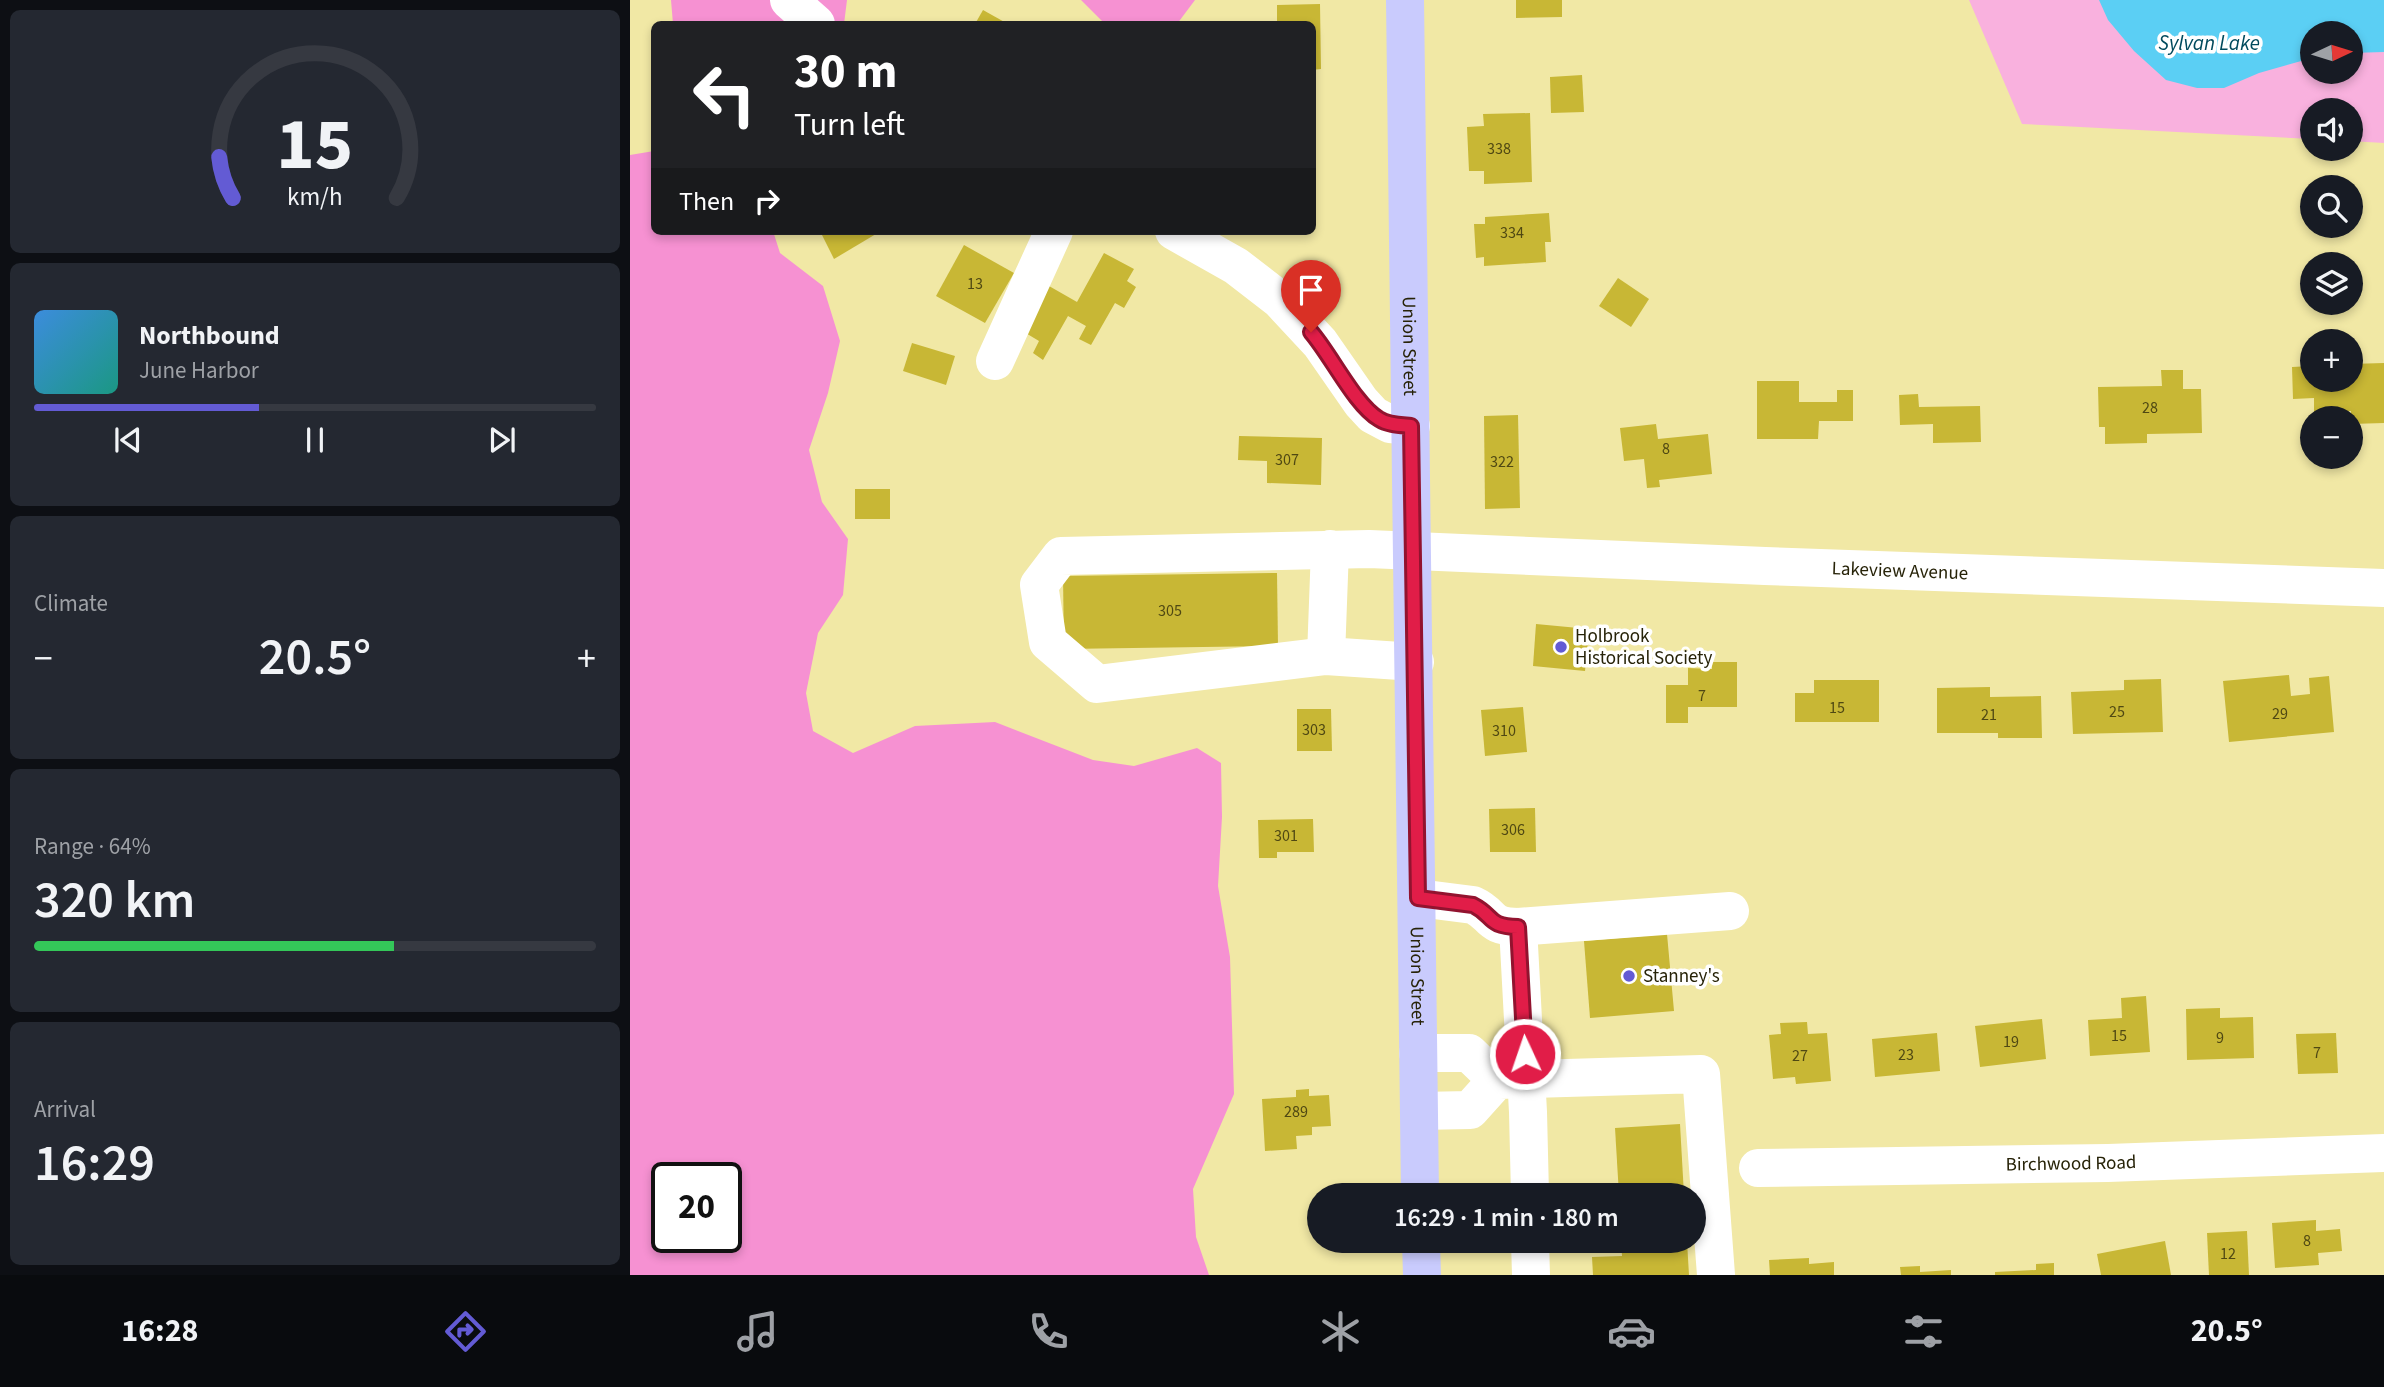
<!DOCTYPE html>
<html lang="en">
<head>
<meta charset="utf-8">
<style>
  :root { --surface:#171b24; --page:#242831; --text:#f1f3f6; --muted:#9ea1a6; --line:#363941; --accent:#635bd4 }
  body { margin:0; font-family:"Source Sans 3",sans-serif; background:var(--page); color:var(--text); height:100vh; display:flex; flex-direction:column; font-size:26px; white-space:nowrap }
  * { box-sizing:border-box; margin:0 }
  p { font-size:23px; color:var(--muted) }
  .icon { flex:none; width:38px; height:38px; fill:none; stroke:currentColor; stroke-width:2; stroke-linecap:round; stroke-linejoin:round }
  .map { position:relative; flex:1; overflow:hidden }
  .sheet { display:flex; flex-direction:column; gap:10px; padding:10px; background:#0d0f14; width:630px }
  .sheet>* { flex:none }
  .hud { position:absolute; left:21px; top:21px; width:665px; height:214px; border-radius:10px; box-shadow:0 4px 10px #0003; background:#202124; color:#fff; overflow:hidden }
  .needle { width:46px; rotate:86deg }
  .buttons { position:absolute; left:1670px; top:21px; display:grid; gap:14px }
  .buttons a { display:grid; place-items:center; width:63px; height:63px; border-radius:50%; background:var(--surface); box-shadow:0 4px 10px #0003; font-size:35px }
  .speed { position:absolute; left:21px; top:1162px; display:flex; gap:14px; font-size:35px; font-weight:700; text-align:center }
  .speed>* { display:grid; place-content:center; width:91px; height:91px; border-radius:50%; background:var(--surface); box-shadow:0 4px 10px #0003; line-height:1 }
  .speed .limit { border:4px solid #111; border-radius:10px; background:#fff; color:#111 }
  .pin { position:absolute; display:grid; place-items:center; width:60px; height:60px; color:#fff; margin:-72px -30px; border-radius:50% 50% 50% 0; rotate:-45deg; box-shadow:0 0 7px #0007 }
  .pin .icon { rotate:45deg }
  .me { position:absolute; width:77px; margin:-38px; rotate:357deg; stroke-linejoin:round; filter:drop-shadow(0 0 5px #0008) }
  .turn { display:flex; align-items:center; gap:24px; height:147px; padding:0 28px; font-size:32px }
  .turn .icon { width:91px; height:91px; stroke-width:2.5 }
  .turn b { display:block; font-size:49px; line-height:60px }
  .then { display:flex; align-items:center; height:66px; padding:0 28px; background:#0003; gap:14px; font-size:26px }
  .big { font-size:52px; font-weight:600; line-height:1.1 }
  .sheet .tile { flex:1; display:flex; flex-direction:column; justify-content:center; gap:10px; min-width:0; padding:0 24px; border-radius:10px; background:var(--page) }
  .sheet .dial { align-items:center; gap:0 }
  .dial svg { height:182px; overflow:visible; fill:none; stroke:var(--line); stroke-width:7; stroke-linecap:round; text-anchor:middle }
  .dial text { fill:var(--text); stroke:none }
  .song { display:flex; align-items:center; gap:21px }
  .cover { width:84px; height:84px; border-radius:10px; background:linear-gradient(135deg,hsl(210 70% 55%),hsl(170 70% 35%)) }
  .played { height:7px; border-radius:4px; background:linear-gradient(90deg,var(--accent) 40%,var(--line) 40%) }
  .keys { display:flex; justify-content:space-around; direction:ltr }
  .heat { display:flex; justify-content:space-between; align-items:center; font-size:38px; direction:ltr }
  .charge { height:10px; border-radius:5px; background:linear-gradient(90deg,#34c759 64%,var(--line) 0) }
  .trip { position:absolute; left:677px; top:1183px; width:399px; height:70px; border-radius:35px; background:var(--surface); box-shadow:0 4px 10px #0003; font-weight:600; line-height:70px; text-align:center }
  .tabs { display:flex; height:112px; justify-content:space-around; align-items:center; background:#090b0e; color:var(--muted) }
  .tabs .icon { width:49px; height:49px }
  .tabs .current { color:var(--accent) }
  .tabs b { font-size:32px; color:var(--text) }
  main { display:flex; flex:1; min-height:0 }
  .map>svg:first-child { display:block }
  .green { fill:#f9b1de; fill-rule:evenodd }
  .forest { fill:#f691d2; fill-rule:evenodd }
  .water { fill:#5bcff4 }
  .building { fill:#c8b735 }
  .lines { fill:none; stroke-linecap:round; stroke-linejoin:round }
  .minor { stroke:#fff; stroke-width:38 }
  .major { stroke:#c9cbfd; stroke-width:38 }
  .route-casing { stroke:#92132f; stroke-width:18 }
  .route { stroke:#e11d48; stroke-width:12 }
  .poi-dot { fill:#635bd4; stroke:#fff; stroke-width:2.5 }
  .labels { text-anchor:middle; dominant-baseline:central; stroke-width:7; stroke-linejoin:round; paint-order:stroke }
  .number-label { font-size:16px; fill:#4f4813 }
  .street-label { font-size:19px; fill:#272308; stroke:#fff }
  .poi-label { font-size:19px; fill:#272308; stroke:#fff; text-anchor:start }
  .water-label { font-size:21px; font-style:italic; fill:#004a5d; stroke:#fff }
</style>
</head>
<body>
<main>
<section class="sheet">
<div class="tile dial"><svg viewBox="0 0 100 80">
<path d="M14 69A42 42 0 1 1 86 69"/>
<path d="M14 69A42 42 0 0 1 8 51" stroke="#635bd4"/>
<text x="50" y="56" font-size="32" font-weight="700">15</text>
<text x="50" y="72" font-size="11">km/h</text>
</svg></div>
<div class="tile">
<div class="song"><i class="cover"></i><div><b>Northbound</b><p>June Harbor</p></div></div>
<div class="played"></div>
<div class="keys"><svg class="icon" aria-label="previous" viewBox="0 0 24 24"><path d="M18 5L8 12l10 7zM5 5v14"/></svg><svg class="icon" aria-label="pause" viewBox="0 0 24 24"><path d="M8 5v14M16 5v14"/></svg><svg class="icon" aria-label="next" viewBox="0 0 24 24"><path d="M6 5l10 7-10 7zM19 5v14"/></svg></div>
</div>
<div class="tile"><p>Climate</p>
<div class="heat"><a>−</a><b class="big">20.5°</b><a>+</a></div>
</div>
<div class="tile"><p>Range · 64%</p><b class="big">320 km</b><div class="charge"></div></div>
<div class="tile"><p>Arrival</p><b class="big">16:29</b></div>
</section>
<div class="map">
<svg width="1754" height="1275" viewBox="0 0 1754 1275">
  <rect width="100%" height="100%" fill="#f1e8a5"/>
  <!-- green -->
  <path class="green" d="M1339 0H1754V143L1720 141V110H1682V139L1392 124ZM1682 33H1720V72H1682Z"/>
  <!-- forest -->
  <g class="forest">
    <path d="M41 0H217L214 24H43Z"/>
    <path d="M451 0H565L547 24H475Z"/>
    <path d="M24 151V231H143L150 253 193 286 210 341 198 393 179 450 192 502 218 539 213 595 188 633 176 693 183 731 223 753 285 726 365 722 463 760 504 766 567 748 591 763 592 817 588 886 600 957 604 1094 563 1189 566 1237 579 1275H0V155ZM37 1178H96V1237H37Z"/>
  </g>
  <!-- water -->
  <path class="water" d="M1469 0H1754V52L1720 53V33H1682V58L1629 73 1594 88H1567L1536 80 1504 51 1478 20Z"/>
  <!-- building -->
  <g class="building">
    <path d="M886 0H932V17L886 18Z"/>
    <path d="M690 4 691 69 682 70V24H647V5Z"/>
    <path d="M353 10 378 24H345Z"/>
    <path d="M952 75 954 112 921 113 920 77Z"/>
    <path d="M900 113 902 182 854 184V171H839L837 127 854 126 853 114Z"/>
    <path d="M919 213 921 242H915L916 262 854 266V257L846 258 844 224H855V217Z"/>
    <path d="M199 231H251L204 259 192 235Z"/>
    <path d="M334 245 384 273 355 323 306 296Z"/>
    <path d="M474 253 504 269 497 281 506 287 494 308 485 303 461 345 449 339 456 326 438 316 413 360 403 353 409 341 394 332 419 286 447 302Z"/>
    <path d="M988 278 1019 299 1001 327 969 306Z"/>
    <path d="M282 343 325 356 316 385 273 371Z"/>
    <path d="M1754 363V423L1721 424V411L1684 413V398L1663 399 1662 367 1682 366V380H1720V364Z"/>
    <path d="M1531 370H1553V389H1571L1572 433 1517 434V443L1475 444V427H1469L1468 387 1532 386Z"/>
    <path d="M1127 381H1169V402H1207V390H1223V421H1189L1188 439H1127Z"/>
    <path d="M1288 394 1289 407 1350 406 1351 442 1303 443V424L1270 425 1269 395Z"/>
    <path d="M888 415 890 508 855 509 854 416Z"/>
    <path d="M1026 424 1028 439 1078 434 1082 474 1029 480 1030 487 1017 488 1014 459 994 461 990 428Z"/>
    <path d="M609 436 692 438 691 485 637 483V461L608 460Z"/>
    <rect x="225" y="489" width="35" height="30"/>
    <path d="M647 573 648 646 434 649 433 576Z"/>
    <path d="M906 624 959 629 955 671 903 666Z"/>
    <path d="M1082 662H1107V707H1058V723H1036V685H1058V668L1082 669Z"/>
    <path d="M1659 675 1661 696 1680 694 1679 678 1699 676 1704 732 1599 742 1593 681Z"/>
    <path d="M1531 679 1533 732 1443 734 1441 692 1494 690V680Z"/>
    <path d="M1184 680H1249V722H1165V693H1184Z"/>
    <path d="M1360 687V697L1411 696 1412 738H1368V733H1307V688Z"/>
    <path d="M893 707 897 752 855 756 851 710Z"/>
    <path d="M667 709H701L702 751H667Z"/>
    <path d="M905 808 906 852H860L859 809Z"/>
    <path d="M683 819 684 852H647V858H629L628 820Z"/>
    <path d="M1037 934 1044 1011 960 1018 954 941Z"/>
    <path d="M1516 996 1520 1052 1460 1056 1458 1020 1492 1018 1491 998Z"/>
    <path d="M1590 1008V1018L1623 1017 1624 1058 1557 1060 1556 1009Z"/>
    <path d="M1412 1019 1416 1059 1350 1067 1345 1026Z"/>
    <path d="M1177 1022 1178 1034 1197 1033 1201 1081 1166 1084 1165 1077 1143 1079 1139 1035 1151 1034 1150 1023Z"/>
    <path d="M1307 1033 1310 1071 1245 1077 1242 1039Z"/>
    <path d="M1706 1033 1708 1073 1668 1074 1666 1034Z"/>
    <path d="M679 1089V1096L699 1095 701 1126 682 1127V1135L666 1136 667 1149 635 1151 632 1099 666 1097V1090Z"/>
    <path d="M1050 1124 1054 1195H989L985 1128Z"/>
    <path d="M1686 1220V1231L1710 1229 1712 1251 1688 1253 1689 1265 1645 1268 1642 1223Z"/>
    <path d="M1617 1231 1619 1275H1579L1577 1233Z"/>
    <path d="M991 1241H1057L1059 1275H963L962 1257 992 1256Z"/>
    <path d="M1535 1241 1541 1275H1471L1467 1254Z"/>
    <path d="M1179 1258V1264L1204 1262V1275H1140L1139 1260Z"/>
    <path d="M1424 1263V1275H1365V1272L1406 1270V1264Z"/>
    <path d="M1290 1266V1272L1321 1270V1275H1271L1270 1267Z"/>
  </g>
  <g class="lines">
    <!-- minor -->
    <g class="minor">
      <path d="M159 0 186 24"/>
      <path d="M544 231 606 266 650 300 690 343 731 402 743 415 760 424 781 426"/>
      <path d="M365 361 424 231"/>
      <path d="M696 656 700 549"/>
      <path id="s1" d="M785 662 696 656 467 684 418 642 409 585 431 556 739 549 1135 566 1754 588"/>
      <path d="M788 898 843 905C865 915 856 926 888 927L1100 911"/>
      <path d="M888 927 898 1112 900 1195"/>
      <path d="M788 1053H839L867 1080"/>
      <path d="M789 1111 840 1110 867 1080 1071 1074 1086 1275"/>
      <path id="s2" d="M1128 1168 1478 1163 1754 1153"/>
      <path d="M900 1241 901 1275"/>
    </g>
    <!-- major -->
    <g class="major">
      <path id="s3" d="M775 0 790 1195"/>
      <path d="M791 1241 792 1275"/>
    </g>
  </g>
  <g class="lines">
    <defs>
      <path id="route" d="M681 332C701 355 725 405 749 419 758 425 771 425 781 426L788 898 843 905C865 916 856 926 888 927L895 1054"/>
    </defs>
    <!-- route casing -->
    <use href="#route" class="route-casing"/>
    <!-- route -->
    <use href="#route" class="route"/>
  </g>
  <!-- markers -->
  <g class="poi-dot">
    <circle cx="931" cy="647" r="7"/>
    <circle cx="999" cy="976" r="7"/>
  </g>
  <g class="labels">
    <!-- number labels -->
    <g class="number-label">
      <text x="869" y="149">338</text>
      <text x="882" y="233">334</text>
      <text x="345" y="284">13</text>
      <text x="1520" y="408">28</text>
      <text x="1036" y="449">8</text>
      <text x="657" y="460">307</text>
      <text x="872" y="462">322</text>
      <text x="540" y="611">305</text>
      <text x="1072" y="696">7</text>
      <text x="1207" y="708">15</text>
      <text x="1487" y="712">25</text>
      <text x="1650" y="714">29</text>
      <text x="1359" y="715">21</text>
      <text x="684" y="730">303</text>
      <text x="874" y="731">310</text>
      <text x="883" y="830">306</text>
      <text x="656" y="836">301</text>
      <text x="1489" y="1036">15</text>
      <text x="1590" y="1038">9</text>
      <text x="1381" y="1042">19</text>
      <text x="1687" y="1053">7</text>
      <text x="1276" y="1055">23</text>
      <text x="1170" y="1056">27</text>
      <text x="666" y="1112">289</text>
      <text x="1677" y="1241">8</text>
      <text x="1598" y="1254">12</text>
    </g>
    <!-- street labels -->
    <g class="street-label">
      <text stroke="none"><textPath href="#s3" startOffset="346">Union Street</textPath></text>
      <text stroke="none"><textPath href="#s1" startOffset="1318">Lakeview Avenue</textPath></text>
      <text stroke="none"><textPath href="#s3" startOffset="976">Union Street</textPath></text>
      <text stroke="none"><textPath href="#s2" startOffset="313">Birchwood Road</textPath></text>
    </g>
    <!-- poi labels -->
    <g class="poi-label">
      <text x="945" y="636">Holbrook<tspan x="945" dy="22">Historical Society</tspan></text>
      <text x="1013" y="976">Stanney's</text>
    </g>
    <!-- water labels -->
    <g class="water-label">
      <text x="1579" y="43">Sylvan Lake</text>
    </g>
  </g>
</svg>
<div class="buttons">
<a><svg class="needle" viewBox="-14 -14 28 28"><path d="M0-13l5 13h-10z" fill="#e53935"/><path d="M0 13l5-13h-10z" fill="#9ea1a6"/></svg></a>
<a><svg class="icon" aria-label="sound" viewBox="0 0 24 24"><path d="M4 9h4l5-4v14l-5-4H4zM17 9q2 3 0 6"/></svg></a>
<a><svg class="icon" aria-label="search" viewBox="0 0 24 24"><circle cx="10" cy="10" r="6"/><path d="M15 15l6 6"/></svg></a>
<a><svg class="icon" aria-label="layers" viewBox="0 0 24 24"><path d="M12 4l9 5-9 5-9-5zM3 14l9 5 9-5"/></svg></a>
<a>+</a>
<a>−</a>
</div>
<div class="speed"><div class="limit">20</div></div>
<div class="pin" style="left:681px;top:332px;background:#d93025"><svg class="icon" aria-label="arrive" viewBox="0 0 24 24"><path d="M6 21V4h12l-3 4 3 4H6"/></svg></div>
<svg class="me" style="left:895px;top:1054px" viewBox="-20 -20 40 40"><circle r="17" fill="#e11d48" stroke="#fff" stroke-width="3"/><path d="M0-11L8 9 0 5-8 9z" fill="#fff"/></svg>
<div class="trip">16:29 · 1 min · 180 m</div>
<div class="hud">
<div class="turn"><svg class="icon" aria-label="left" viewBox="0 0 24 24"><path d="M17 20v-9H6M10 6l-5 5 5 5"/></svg><div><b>30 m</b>Turn left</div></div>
<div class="then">Then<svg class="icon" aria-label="right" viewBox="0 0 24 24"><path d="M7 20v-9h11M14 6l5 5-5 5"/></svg></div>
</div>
</div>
</main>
<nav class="tabs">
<b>16:28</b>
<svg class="icon current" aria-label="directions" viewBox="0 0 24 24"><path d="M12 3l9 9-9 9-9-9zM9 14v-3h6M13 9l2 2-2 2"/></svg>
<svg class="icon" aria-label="music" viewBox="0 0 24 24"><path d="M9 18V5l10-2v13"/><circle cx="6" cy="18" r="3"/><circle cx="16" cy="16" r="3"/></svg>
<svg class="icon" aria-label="phone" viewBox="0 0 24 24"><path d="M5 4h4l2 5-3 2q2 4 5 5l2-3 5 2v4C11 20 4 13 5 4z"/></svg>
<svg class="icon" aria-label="climate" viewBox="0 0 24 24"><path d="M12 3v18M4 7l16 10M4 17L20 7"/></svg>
<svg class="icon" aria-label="car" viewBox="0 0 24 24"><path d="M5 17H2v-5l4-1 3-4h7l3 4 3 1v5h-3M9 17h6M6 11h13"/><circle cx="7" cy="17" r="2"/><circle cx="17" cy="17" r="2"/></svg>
<svg class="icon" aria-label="filters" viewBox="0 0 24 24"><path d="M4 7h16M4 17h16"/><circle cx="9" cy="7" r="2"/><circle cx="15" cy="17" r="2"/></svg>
<b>20.5°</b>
</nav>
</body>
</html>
